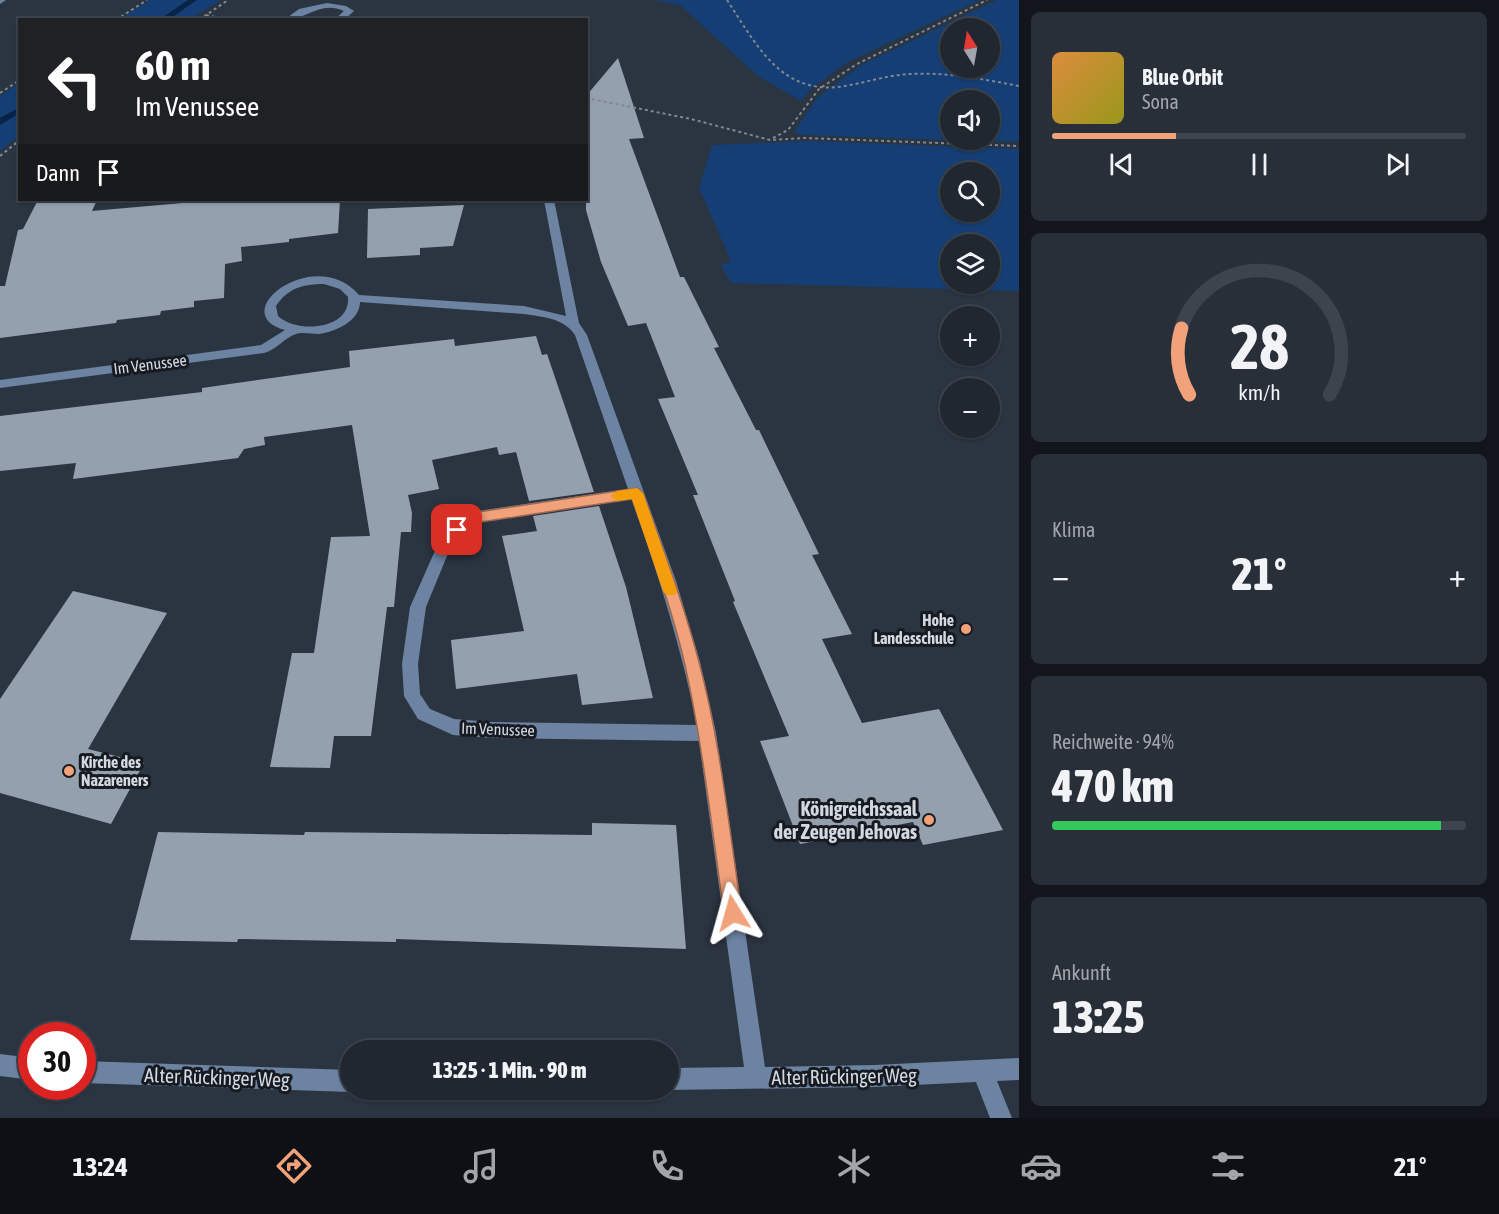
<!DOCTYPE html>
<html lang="de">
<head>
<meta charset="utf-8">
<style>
  :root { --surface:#202731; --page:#282f39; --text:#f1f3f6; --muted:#a2a5ab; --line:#3d444d; --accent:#f1a27b }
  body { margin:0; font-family:"Asap Condensed",sans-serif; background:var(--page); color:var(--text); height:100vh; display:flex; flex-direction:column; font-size:22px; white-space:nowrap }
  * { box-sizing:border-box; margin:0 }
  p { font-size:20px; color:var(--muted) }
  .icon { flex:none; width:33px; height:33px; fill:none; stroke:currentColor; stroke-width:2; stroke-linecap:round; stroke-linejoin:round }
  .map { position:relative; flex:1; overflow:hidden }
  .details { display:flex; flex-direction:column; gap:12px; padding:12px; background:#12151b; width:480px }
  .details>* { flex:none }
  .banner { position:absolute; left:18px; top:18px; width:570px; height:183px; border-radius:0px; box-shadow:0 2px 4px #0004,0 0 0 2px var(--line); background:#202124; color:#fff; overflow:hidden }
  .needle { width:39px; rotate:349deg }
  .buttons { position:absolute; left:940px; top:18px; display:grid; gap:12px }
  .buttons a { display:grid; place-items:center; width:60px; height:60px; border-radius:50%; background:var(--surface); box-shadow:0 2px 4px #0004,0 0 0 2px var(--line); font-size:30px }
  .speed { position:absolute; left:18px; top:1022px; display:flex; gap:12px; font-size:30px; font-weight:700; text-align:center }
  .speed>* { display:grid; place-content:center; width:78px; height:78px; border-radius:50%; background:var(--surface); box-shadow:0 2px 4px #0004,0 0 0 2px var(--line); line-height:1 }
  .speed .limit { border:9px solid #d22; background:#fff; color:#111 }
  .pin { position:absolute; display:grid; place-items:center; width:51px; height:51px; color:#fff; margin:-26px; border-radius:12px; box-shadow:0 3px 9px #0006 }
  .me { position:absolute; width:66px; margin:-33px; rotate:352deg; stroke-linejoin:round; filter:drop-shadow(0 0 4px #0008) }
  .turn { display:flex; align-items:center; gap:21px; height:126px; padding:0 18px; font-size:27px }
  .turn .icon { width:78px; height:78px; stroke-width:2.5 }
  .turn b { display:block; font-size:42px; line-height:51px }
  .then { display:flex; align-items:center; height:57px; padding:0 18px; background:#0003; gap:12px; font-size:22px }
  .big { font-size:45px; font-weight:800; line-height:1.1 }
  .details .widget { flex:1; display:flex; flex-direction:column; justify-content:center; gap:9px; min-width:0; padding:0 21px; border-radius:9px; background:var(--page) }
  .details .dial { align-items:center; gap:0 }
  .dial svg { height:156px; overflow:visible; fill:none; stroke:var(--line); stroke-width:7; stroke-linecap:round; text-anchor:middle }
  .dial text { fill:var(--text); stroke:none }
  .song { display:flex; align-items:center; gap:18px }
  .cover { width:72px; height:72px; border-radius:9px; background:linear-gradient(135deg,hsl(30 70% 55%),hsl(60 70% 35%)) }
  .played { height:6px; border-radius:3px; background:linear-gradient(90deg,var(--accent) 30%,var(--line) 30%) }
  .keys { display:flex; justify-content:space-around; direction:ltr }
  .heat { display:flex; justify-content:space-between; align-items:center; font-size:33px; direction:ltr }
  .charge { height:9px; border-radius:4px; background:linear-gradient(90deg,#34c759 94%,var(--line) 0) }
  .trip { position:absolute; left:340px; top:1040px; width:339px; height:60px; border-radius:30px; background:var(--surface); box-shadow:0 2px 4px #0004,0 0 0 2px var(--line); font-weight:800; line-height:60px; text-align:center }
  .tabs { display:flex; height:96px; justify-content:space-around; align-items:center; background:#0d1014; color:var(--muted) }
  .tabs .icon { width:42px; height:42px }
  .tabs .on { color:var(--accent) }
  .tabs b { font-size:27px; color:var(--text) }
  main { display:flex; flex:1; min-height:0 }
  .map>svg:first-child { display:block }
  .green { fill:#153e74; fill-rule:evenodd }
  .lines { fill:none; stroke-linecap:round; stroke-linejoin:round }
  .stream { fill:#082346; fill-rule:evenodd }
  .building { fill:#95a0af }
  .path { stroke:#808892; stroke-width:2; stroke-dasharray:3 3; stroke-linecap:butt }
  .minor { fill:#6c83a2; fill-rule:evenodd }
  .route { fill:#f1a27b; stroke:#9d6950; stroke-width:1.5 }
  .slow { fill:#f59e0b }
  .poi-dot { fill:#f1a27b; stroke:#171b21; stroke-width:2 }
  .labels { text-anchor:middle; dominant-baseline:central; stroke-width:6; stroke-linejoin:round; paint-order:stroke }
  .street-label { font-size:16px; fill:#d3d9e1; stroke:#171b21 }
  .poi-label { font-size:16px; font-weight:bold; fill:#d3d9e1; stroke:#171b21; text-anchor:end }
  .near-poi-label { font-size:20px; font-weight:bold; fill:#d3d9e1; stroke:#171b21; text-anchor:end }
  .near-street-label { font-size:20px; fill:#d3d9e1; stroke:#171b21 }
</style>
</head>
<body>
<main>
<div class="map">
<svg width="1019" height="1118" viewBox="0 0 1019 1118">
  <rect width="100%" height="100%" fill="#2b3441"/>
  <!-- green -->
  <g class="green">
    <path d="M150 0H221L191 19H120Z"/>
    <path d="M653 0H980L848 62 812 88 801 101 758 76 680 5Z"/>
    <path d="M997 0H1019V142L801 135 794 132 817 98 861 65ZM990 28V68H951V28ZM951 100H990V140H951Z"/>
    <path d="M19 83V136L0 151V96Z"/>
    <path d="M807 141 1019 149V291L731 283 721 265 731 261 699 188 712 145ZM951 172H990V212H951ZM990 244V284H951V244Z"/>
  </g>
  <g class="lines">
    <!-- stream -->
    <g class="stream">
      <path d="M188 0H197L168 20H159Z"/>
      <path d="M20 107V113L0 125V118Z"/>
    </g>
  </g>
  <!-- building -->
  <g class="building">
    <path d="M618 58 644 138 629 139 680 277H684L719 347 714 348 756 430H759L819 554 812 555 852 634 822 639 862 723 939 709 1003 830 923 845 913 822 800 844 760 741 789 736 733 602 735 601 693 495H698L658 399 675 397 646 323 628 326 601 262 586 210V96Z"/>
    <path d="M38 200H97L92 211 216 200H340L338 233 289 239V242L241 247 242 261 225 264 224 298 194 301V307L161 311 160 315 117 320 116 323 0 338V286H5L18 230 23 229Z"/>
    <path d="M464 205 453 246 420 248V255L367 258 368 209Z"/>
    <path d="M536 336 542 355 547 354 594 492 529 501 516 452 499 455 497 447 432 460 439 489 408 495 412 513 411 532H401L394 607H387L371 736H334L330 768 270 767 292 653H314L331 537 370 536 352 425 264 437 265 445 244 449 238 458 73 479 76 463 0 471V416L202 392V388L350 367 349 351 454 339 455 346Z"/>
    <path d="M599 506 626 587 653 698 582 705 577 674 456 689 451 640 524 631 502 536 537 531 533 516Z"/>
    <path d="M73 591 167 613 88 749 144 763 111 824 0 793V699Z"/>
    <path d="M592 823 676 825 686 949 396 939V942L238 939 237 942 130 940 158 832 304 835 305 832 592 835Z"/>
  </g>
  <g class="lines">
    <!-- path -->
    <g class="path">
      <path d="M727 0C755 42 779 93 838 87 862 84 886 75 910 74 946 72 983 79 1019 86"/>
      <path d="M206 15 229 20"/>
      <path d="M116 20 147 0"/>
      <path d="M199 20 228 0"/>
      <path d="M0 93 20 80"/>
      <path d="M586 98 691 119 770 140 805 138 1019 146"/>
      <path d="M773 138 788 130 819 89 857 64 987 0"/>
      <path d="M0 156 20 140"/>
    </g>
    <!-- minor -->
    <g class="minor">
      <path d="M0 0H6L0 4Z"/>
      <path d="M327 3 346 6 354 11 344 20H334L344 11C320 0 306 20 284 20L299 9Z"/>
      <path d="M544 200H554L579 323 587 335 676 581 700 662 716 733 765 1067 874 1065 1019 1058V1080L997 1081 1012 1118H990L976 1082 874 1087 669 1090 667 1089H669V1068L744 1067 699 741 492 738 453 735 418 719 404 696 402 664 410 607 434 553 452 526 478 511 628 489 575 335C564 318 543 317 524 314L360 302C360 321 335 332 319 334 312 334 302 332 296 334 284 338 276 350 264 353L0 388V380L261 345 285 330C224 314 314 243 359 295L524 306 566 316ZM324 284 340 289 348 297C351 330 297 334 278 316L276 306C288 288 303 284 324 284ZM632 499C658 574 681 647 697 725L492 722 454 719 430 709 420 694 418 664 426 607 447 556 462 534 481 522Z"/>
      <path d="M0 1054 32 1058V1080L0 1076Z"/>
      <path d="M82 1061 351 1070V1089H358L351 1092 82 1083Z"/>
    </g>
  </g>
  <!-- route -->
  <path class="route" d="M637 488 643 493C663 549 684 605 699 662 721 744 729 830 742 913L739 919 733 922 726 919 724 913C712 830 703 747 685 665 672 608 651 553 632 499L481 522 457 535 451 530 452 526 478 512Z"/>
  <!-- slow -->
  <path class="slow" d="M637 488 643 493 677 591 675 595H666L663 591 632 499 617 501 610 496 617 491Z"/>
  <!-- markers -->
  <g class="poi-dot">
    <circle cx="966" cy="629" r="6"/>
    <circle cx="69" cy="771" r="6"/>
    <circle cx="929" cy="820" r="6"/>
  </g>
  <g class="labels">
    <!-- street labels -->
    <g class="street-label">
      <text transform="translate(150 364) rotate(-7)">Im Venussee</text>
      <text transform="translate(498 729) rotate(2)">Im Venussee</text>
    </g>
    <!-- poi labels -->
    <g class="poi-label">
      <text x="954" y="620">Hohe<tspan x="954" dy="18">Landesschule</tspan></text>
      <text x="81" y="762" text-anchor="start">Kirche des<tspan x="81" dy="18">Nazareners</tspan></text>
    </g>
    <!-- near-poi labels -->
    <g class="near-poi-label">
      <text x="917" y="808">Königreichssaal<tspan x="917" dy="23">der Zeugen Jehovas</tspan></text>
    </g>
    <!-- near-street labels -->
    <g class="near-street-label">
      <text transform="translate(844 1076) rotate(-1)">Alter Rückinger Weg</text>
      <text transform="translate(217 1077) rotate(2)">Alter Rückinger Weg</text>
    </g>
  </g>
</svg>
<div class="buttons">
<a><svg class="needle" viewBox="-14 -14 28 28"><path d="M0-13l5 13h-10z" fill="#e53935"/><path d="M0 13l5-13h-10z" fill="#a2a5ab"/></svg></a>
<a><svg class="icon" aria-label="sound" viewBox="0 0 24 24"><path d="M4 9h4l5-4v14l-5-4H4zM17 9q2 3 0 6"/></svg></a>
<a><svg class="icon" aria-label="search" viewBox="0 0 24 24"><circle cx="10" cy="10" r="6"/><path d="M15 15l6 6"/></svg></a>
<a><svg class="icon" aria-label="layers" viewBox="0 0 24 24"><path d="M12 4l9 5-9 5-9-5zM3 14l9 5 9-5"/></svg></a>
<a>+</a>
<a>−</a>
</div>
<div class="speed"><div class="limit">30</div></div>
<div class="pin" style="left:457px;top:530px;background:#d93025"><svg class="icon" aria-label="arrive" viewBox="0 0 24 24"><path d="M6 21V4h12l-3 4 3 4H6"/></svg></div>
<svg class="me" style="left:733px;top:913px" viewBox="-20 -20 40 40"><path d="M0-17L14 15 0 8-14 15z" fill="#f1a27b" stroke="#fff" stroke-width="4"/></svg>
<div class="trip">13:25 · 1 Min. · 90 m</div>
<div class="banner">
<div class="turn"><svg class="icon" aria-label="left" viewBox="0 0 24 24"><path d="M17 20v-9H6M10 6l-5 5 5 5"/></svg><div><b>60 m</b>Im Venussee</div></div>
<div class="then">Dann<svg class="icon" aria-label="arrive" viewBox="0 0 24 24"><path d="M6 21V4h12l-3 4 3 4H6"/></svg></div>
</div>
</div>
<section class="details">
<div class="widget">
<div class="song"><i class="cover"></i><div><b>Blue Orbit</b><p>Sona</p></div></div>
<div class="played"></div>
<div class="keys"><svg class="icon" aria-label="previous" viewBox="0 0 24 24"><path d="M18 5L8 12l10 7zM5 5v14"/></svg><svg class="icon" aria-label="pause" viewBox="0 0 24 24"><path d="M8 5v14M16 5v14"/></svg><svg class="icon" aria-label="next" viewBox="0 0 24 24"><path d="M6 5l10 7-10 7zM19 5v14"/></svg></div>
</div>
<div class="widget dial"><svg viewBox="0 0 100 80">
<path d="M14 69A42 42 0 1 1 86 69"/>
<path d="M14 69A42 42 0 0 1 10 35" stroke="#f1a27b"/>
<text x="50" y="56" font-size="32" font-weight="700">28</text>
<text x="50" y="72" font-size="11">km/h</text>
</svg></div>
<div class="widget"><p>Klima</p>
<div class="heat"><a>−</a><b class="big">21°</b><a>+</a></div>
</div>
<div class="widget"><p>Reichweite · 94%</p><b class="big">470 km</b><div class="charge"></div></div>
<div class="widget"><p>Ankunft</p><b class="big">13:25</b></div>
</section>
</main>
<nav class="tabs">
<b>13:24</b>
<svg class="icon on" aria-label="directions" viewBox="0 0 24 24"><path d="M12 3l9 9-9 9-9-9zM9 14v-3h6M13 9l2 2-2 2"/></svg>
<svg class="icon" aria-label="music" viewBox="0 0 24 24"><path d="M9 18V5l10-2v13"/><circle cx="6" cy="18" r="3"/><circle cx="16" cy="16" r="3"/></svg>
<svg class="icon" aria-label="phone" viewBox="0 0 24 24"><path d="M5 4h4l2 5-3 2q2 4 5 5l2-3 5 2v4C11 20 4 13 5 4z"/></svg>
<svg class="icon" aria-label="climate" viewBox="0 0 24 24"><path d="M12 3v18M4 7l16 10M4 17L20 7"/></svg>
<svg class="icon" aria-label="car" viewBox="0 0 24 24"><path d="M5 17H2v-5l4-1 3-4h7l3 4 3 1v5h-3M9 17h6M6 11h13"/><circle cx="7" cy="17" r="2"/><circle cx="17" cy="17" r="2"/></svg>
<svg class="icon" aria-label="filters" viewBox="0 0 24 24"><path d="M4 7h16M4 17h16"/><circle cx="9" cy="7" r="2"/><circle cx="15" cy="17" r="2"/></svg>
<b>21°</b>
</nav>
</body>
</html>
